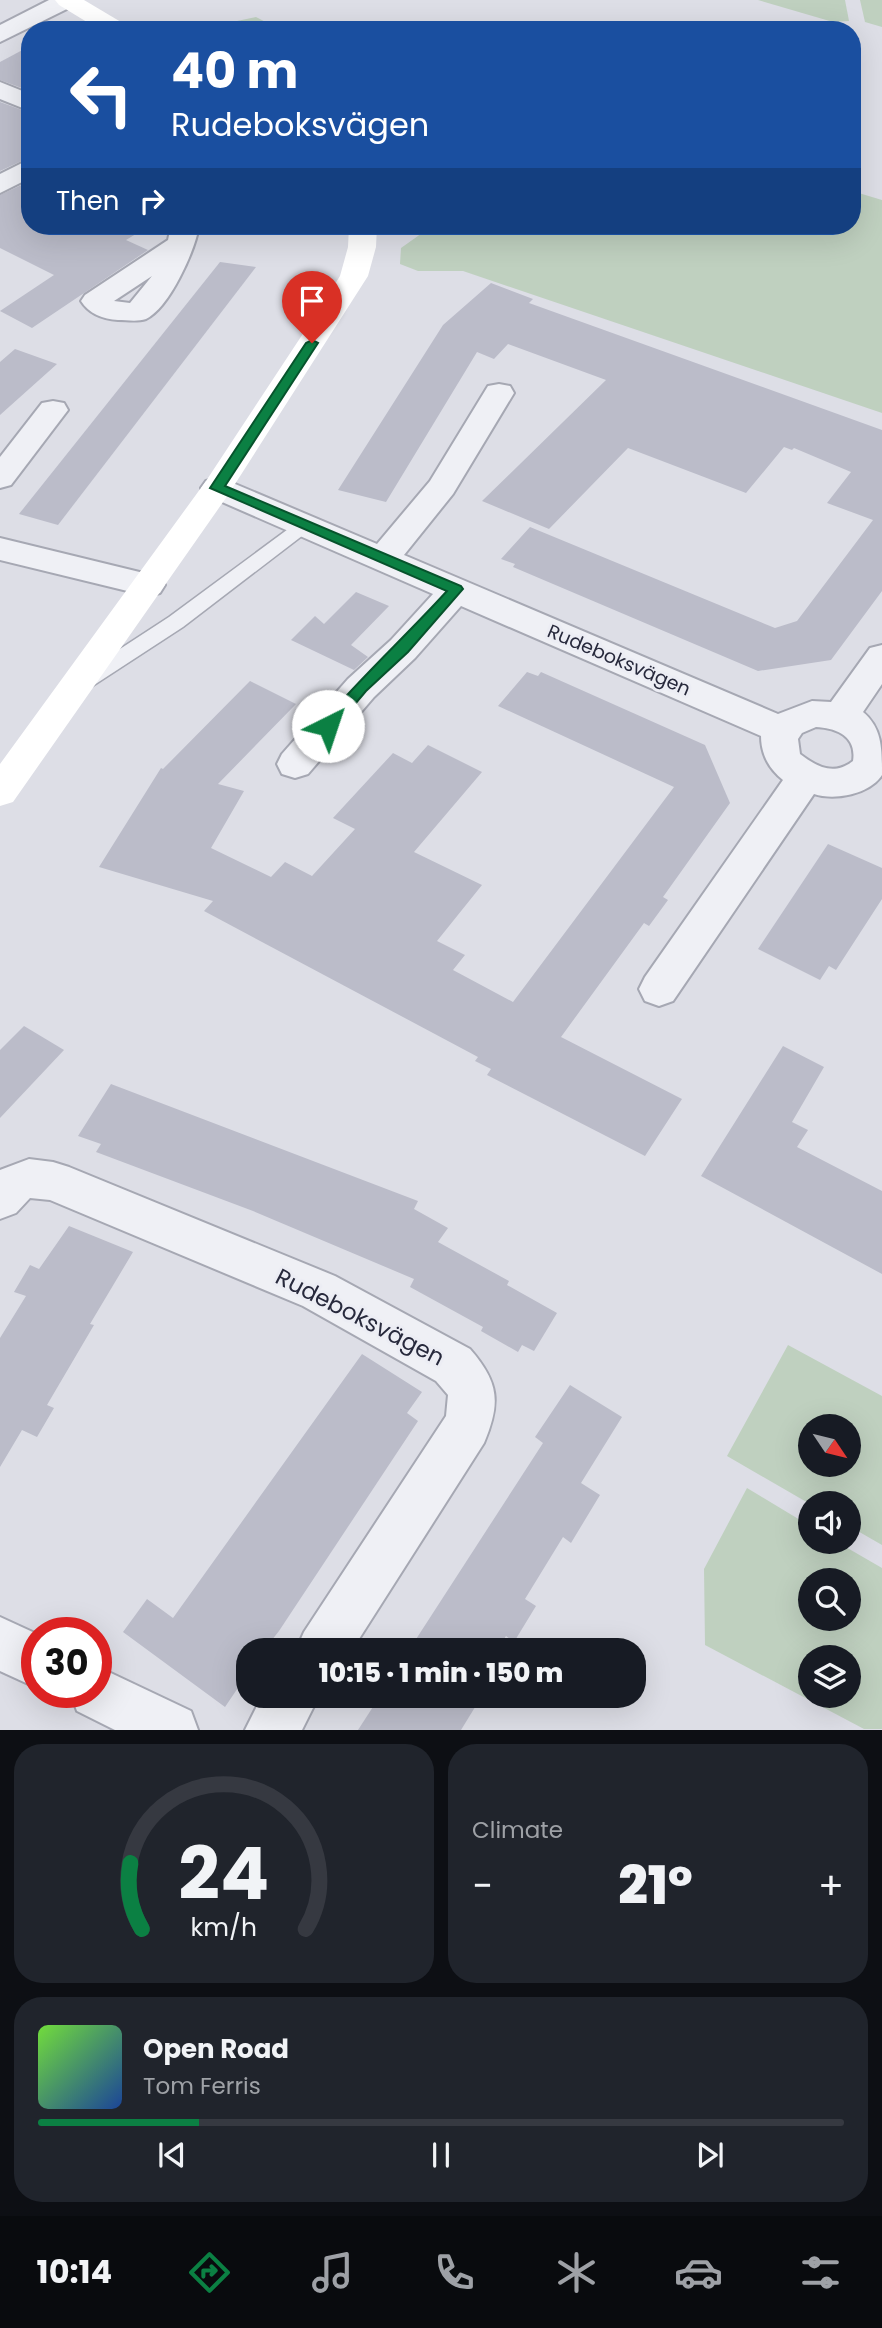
<!DOCTYPE html>
<html lang="en">
<head>
<meta charset="utf-8">
<style>
  :root { --surface:#171b24; --page:#20242c; --text:#f1f3f6; --muted:#9ea1a6; --line:#363941; --accent:#0b8043 }
  body { margin:0; font-family:Poppins,sans-serif; background:var(--page); color:var(--text); height:100vh; display:flex; flex-direction:column; font-size:26px; white-space:nowrap }
  * { box-sizing:border-box; margin:0 }
  p { font-size:23px; color:var(--muted) }
  .icon { flex:none; width:38px; height:38px; fill:none; stroke:currentColor; stroke-width:2; stroke-linecap:round; stroke-linejoin:round }
  .map { position:relative; height:1730px; overflow:hidden }
  .panel { display:flex; flex-direction:column; gap:14px; padding:14px; background:#0d0f14; flex:1 }
  .panel>* { flex:none }
  .hud { position:absolute; left:21px; top:21px; width:840px; height:214px; border-radius:28px; box-shadow:0 7px 28px #0002; background:#1a4fa0; color:#fff; overflow:hidden }
  .needle { width:46px; rotate:125deg }
  .buttons { position:absolute; left:798px; top:1414px; display:grid; gap:14px }
  .buttons a { display:grid; place-items:center; width:63px; height:63px; border-radius:50%; background:var(--surface); box-shadow:0 7px 28px #0002; font-size:35px }
  .speed { position:absolute; left:21px; top:1617px; display:flex; gap:14px; font-size:35px; font-weight:700; text-align:center }
  .speed>* { display:grid; place-content:center; width:91px; height:91px; border-radius:50%; background:var(--surface); box-shadow:0 7px 28px #0002; line-height:1 }
  .speed .limit { border:10px solid #d22; background:#fff; color:#111 }
  .pin { position:absolute; display:grid; place-items:center; width:60px; height:60px; color:#fff; margin:-72px -30px; border-radius:50% 50% 50% 0; rotate:-45deg; box-shadow:0 0 7px #0007 }
  .pin .icon { rotate:45deg }
  .me { position:absolute; width:77px; margin:-38px; rotate:41deg; stroke-linejoin:round; filter:drop-shadow(0 0 5px #0008) }
  .turn { display:flex; align-items:center; gap:24px; height:147px; padding:0 35px; font-size:32px }
  .turn .icon { width:91px; height:91px; stroke-width:2.5 }
  .turn b { display:block; font-size:49px; line-height:60px }
  .then { display:flex; align-items:center; height:66px; padding:0 35px; background:#0003; gap:14px; font-size:26px }
  .big { font-size:52px; font-weight:800; line-height:1.1 }
  .panel .widget { flex:1; display:flex; flex-direction:column; justify-content:center; gap:10px; min-width:0; padding:0 24px; border-radius:28px; background:var(--page) }
  .panel .dial { align-items:center; gap:0 }
  .dial svg { height:182px; overflow:visible; fill:none; stroke:var(--line); stroke-width:7; stroke-linecap:round; text-anchor:middle }
  .dial text { fill:var(--text); stroke:none }
  .song { display:flex; align-items:center; gap:21px }
  .cover { width:84px; height:84px; border-radius:10px; background:linear-gradient(135deg,hsl(100 70% 55%),hsl(220 70% 35%)) }
  .played { height:7px; border-radius:4px; background:linear-gradient(90deg,var(--accent) 20%,var(--line) 20%) }
  .keys { display:flex; justify-content:space-around; direction:ltr }
  .heat { display:flex; justify-content:space-between; align-items:center; font-size:38px; direction:ltr }
  .panel .tiles { flex:1; display:grid; gap:14px; grid-template-columns:1fr 1fr }
  .widget:last-child { grid-column:span 2 }
  .trip { position:absolute; left:236px; top:1638px; width:410px; height:70px; border-radius:28px; background:var(--surface); box-shadow:0 7px 28px #0002; font-weight:800; line-height:70px; text-align:center }
  .menu { display:flex; height:112px; justify-content:space-around; align-items:center; background:#090b0e; color:var(--muted) }
  .menu .icon { width:49px; height:49px }
  .menu .active { color:var(--accent) }
  .menu b { font-size:32px; color:var(--text) }
  .map>svg:first-child { display:block }
  .green { fill:#bfd0bf; fill-rule:evenodd }
  .building { fill:#bbbcc9 }
  .lines { fill:none; stroke-linecap:round; stroke-linejoin:round }
  .lane-casing { stroke:#a6a8b3; stroke-width:3 }
  .street-casing { stroke:#a6a8b3; stroke-width:4 }
  .lane { fill:#eff0f5; fill-rule:evenodd }
  .street { fill:#eff0f5; fill-rule:evenodd }
  .secondary { fill:#fff; fill-rule:evenodd }
  .route { fill:#0b8043; stroke:#07532c; stroke-width:2 }
  .labels { text-anchor:middle; dominant-baseline:central; stroke-width:6; stroke-linejoin:round; paint-order:stroke }
  .street-label { font-size:19px; fill:#27293c; stroke:#ecedf4 }
  .near-street-label { font-size:23px; fill:#27293c; stroke:#ecedf4 }
</style>
</head>
<body>
<div class="map">
<svg width="882" height="1730" viewBox="0 0 882 1730">
  <rect width="100%" height="100%" fill="#dddee6"/>
  <!-- green -->
  <g class="green">
    <path d="M758 0H845L849 21 833 22Z"/>
    <path d="M860 0H882V27L865 22Z"/>
    <path d="M256 17 281 30H222L237 21Z"/>
    <path d="M852 191 882 200V413L463 271H418L400 264 401 248 432 226H852Z"/>
    <path d="M788 1345 882 1396V1545L849 1526V1503L810 1504 727 1456ZM849 1426V1465H810V1426Z"/>
    <path d="M747 1488 810 1526V1542H837L882 1568V1729H864L705 1645 704 1569ZM849 1580V1619H810V1580ZM849 1657V1696H810V1657Z"/>
  </g>
  <!-- building -->
  <g class="building">
    <path d="M30 46V91L0 80V62Z"/>
    <path d="M0 102 30 113V157L0 171Z"/>
    <path d="M30 181V226H149L126 240 148 250 32 328 0 311 54 275 0 248V195Z"/>
    <path d="M220 262 256 267 58 525 19 514Z"/>
    <path d="M491 283 533 299 529 303 882 430V591L831 660 758 671 513 567 515 564 501 559 530 527 775 628 797 621 873 520 827 503 851 472 794 448 792 450 784 447 746 493 628 448 549 529 482 501 606 380 508 344 494 359 477 352 386 502 338 490 443 325Z"/>
    <path d="M15 349 57 364 0 415V362Z"/>
    <path d="M356 592 389 606 351 645 368 657 354 670 291 640 315 616 324 624Z"/>
    <path d="M527 672 538 676 541 672 705 745 730 803 663 897 668 900 649 926 644 923 561 1037 682 1099 645 1156 487 1075 491 1069 475 1061 478 1057 204 911 213 901 99 867 161 768 163 769 250 681 296 704 218 784 244 791 211 848 271 877 285 862 312 876 355 829 333 818 393 753 412 763 428 745 482 772 414 852 482 885 437 941 465 955 453 970 513 1002 674 787 498 706Z"/>
    <path d="M828 844 882 868V899L836 970 829 966 820 980 758 949Z"/>
    <path d="M24 1026 64 1050 0 1118V1050Z"/>
    <path d="M783 1046 824 1067 792 1122 808 1130 797 1147 882 1191V1274L701 1176Z"/>
    <path d="M111 1084 418 1201 414 1209 448 1228 438 1242 509 1281 507 1285 557 1313 534 1351 522 1345 518 1352 481 1331 483 1327 410 1287 414 1279 253 1211 96 1152 101 1144 78 1136Z"/>
    <path d="M69 1226 133 1252 90 1324 94 1325 47 1405 54 1408 37 1437 22 1430 0 1467V1338L26 1296 14 1292 30 1265 39 1269Z"/>
    <path d="M362 1354 422 1392 407 1413 418 1421 279 1631 264 1650H248V1673L225 1707 123 1632 147 1599 173 1618Z"/>
    <path d="M570 1385 622 1417 581 1483 600 1495 571 1543 563 1537 525 1599 536 1606 514 1642 506 1636 497 1650H409L543 1443 535 1437Z"/>
    <path d="M380 1696H475L480 1699 461 1730H358Z"/>
  </g>
  <g class="lines">
    <defs>
      <path id="lane" d="M305 519 311 521 314 525 311 529 183 627 91 687H77L74 682 77 677 169 617 299 521Z"/>
      <g id="street">
        <path d="M49 0H79L75 5 0 42V25Z"/>
        <path d="M0 82 30 94V111L0 99Z"/>
        <path d="M30 159V178L0 193V174Z"/>
        <path d="M171 226H199C195 250 170 307 146 319 137 322 127 320 118 320 103 319 89 314 81 301L85 295 168 240ZM152 276 130 303 114 301Z"/>
        <path d="M499 384 510 386 514 393 453 494 404 555 778 714 812 701 831 702 870 648 882 645V684L863 712C882 728 882 748 882 775 870 794 835 801 814 794L673 1001 659 1006 645 1001 639 989 645 977 783 780C769 769 761 754 761 736L461 606 415 658 374 697 308 774 295 778 282 774 277 764 282 754 348 679 391 640 433 594 206 495 201 488 206 481 217 478 228 481 377 544 430 481 488 386ZM816 727C836 728 857 736 853 761 834 776 817 767 800 754L798 739 802 733Z"/>
        <path d="M53 401 64 403 68 410 11 485 0 488V457L42 403Z"/>
        <path d="M0 538 160 577 165 585 160 593 148 596 0 560Z"/>
        <path d="M29 1159 53 1162 69 1167 335 1276 470 1349C499 1382 501 1403 484 1443L352 1650H296L304 1632 446 1416 448 1395 436 1381 303 1306 50 1200 30 1198 16 1213 0 1219V1170Z"/>
        <path d="M0 1617 37 1634V1688L0 1671Z"/>
        <path d="M96 1666 191 1711 198 1730H115L77 1711 70 1692H96Z"/>
        <path d="M262 1696H319L302 1730H245Z"/>
      </g>
    </defs>
    <!-- lane casing -->
    <use href="#lane" class="lane-casing"/>
    <!-- street casing -->
    <use href="#street" class="street-casing"/>
    <!-- lane -->
    <use href="#lane" class="lane"/>
    <!-- street -->
    <use href="#street" class="street"/>
    <!-- secondary -->
    <g class="secondary">
      <path d="M55 0H84L126 25 129 30H100L59 5Z"/>
      <path d="M349 226H377L376 247 368 276 228 495 13 802 0 806V764L206 481 310 323 340 276 348 247Z"/>
    </g>
  </g>
  <!-- route -->
  <path class="route" d="M312 340 318 343 225 486 461 586 463 589 408 652 366 691 333 730 328 731 321 726 323 722C362 676 406 636 447 591L210 488 306 343Z"/>
  <g class="labels">
    <!-- street labels -->
    <g class="street-label">
      <text transform="translate(619 660) rotate(23)">Rudeboksvägen</text>
    </g>
    <!-- near-street labels -->
    <g class="near-street-label">
      <text transform="translate(360 1317) rotate(27)">Rudeboksvägen</text>
    </g>
  </g>
</svg>
<div class="buttons">
<a><svg class="needle" viewBox="-14 -14 28 28"><path d="M0-13l5 13h-10z" fill="#e53935"/><path d="M0 13l5-13h-10z" fill="#9ea1a6"/></svg></a>
<a><svg class="icon" aria-label="sound" viewBox="0 0 24 24"><path d="M4 9h4l5-4v14l-5-4H4zM17 9q2 3 0 6"/></svg></a>
<a><svg class="icon" aria-label="search" viewBox="0 0 24 24"><circle cx="10" cy="10" r="6"/><path d="M15 15l6 6"/></svg></a>
<a><svg class="icon" aria-label="layers" viewBox="0 0 24 24"><path d="M12 4l9 5-9 5-9-5zM3 14l9 5 9-5"/></svg></a>
</div>
<div class="speed"><div class="limit">30</div></div>
<div class="pin" style="left:312px;top:343px;background:#d93025"><svg class="icon" aria-label="arrive" viewBox="0 0 24 24"><path d="M6 21V4h12l-3 4 3 4H6"/></svg></div>
<svg class="me" style="left:328px;top:726px" viewBox="-20 -20 40 40"><circle r="19" fill="#fff"/><path d="M0-13L10 11 0 6-10 11z" fill="#0b8043"/></svg>
<div class="trip">10:15 · 1 min · 150 m</div>
<div class="hud">
<div class="turn"><svg class="icon" aria-label="left" viewBox="0 0 24 24"><path d="M17 20v-9H6M10 6l-5 5 5 5"/></svg><div><b>40 m</b>Rudeboksvägen</div></div>
<div class="then">Then<svg class="icon" aria-label="right" viewBox="0 0 24 24"><path d="M7 20v-9h11M14 6l5 5-5 5"/></svg></div>
</div>
</div>
<section class="panel">
<div class="tiles">
<div class="widget dial"><svg viewBox="0 0 100 80">
<path d="M14 69A42 42 0 1 1 86 69"/>
<path d="M14 69A42 42 0 0 1 9 40" stroke="#0b8043"/>
<text x="50" y="56" font-size="32" font-weight="700">24</text>
<text x="50" y="72" font-size="11">km/h</text>
</svg></div>
<div class="widget"><p>Climate</p>
<div class="heat"><a>−</a><b class="big">21°</b><a>+</a></div>
</div>
<div class="widget">
<div class="song"><i class="cover"></i><div><b>Open Road</b><p>Tom Ferris</p></div></div>
<div class="played"></div>
<div class="keys"><svg class="icon" aria-label="previous" viewBox="0 0 24 24"><path d="M18 5L8 12l10 7zM5 5v14"/></svg><svg class="icon" aria-label="pause" viewBox="0 0 24 24"><path d="M8 5v14M16 5v14"/></svg><svg class="icon" aria-label="next" viewBox="0 0 24 24"><path d="M6 5l10 7-10 7zM19 5v14"/></svg></div>
</div>
</div>
</section>
<nav class="menu">
<b>10:14</b>
<svg class="icon active" aria-label="directions" viewBox="0 0 24 24"><path d="M12 3l9 9-9 9-9-9zM9 14v-3h6M13 9l2 2-2 2"/></svg>
<svg class="icon" aria-label="music" viewBox="0 0 24 24"><path d="M9 18V5l10-2v13"/><circle cx="6" cy="18" r="3"/><circle cx="16" cy="16" r="3"/></svg>
<svg class="icon" aria-label="phone" viewBox="0 0 24 24"><path d="M5 4h4l2 5-3 2q2 4 5 5l2-3 5 2v4C11 20 4 13 5 4z"/></svg>
<svg class="icon" aria-label="climate" viewBox="0 0 24 24"><path d="M12 3v18M4 7l16 10M4 17L20 7"/></svg>
<svg class="icon" aria-label="car" viewBox="0 0 24 24"><path d="M5 17H2v-5l4-1 3-4h7l3 4 3 1v5h-3M9 17h6M6 11h13"/><circle cx="7" cy="17" r="2"/><circle cx="17" cy="17" r="2"/></svg>
<svg class="icon" aria-label="filters" viewBox="0 0 24 24"><path d="M4 7h16M4 17h16"/><circle cx="9" cy="7" r="2"/><circle cx="15" cy="17" r="2"/></svg>
</nav>
</body>
</html>
